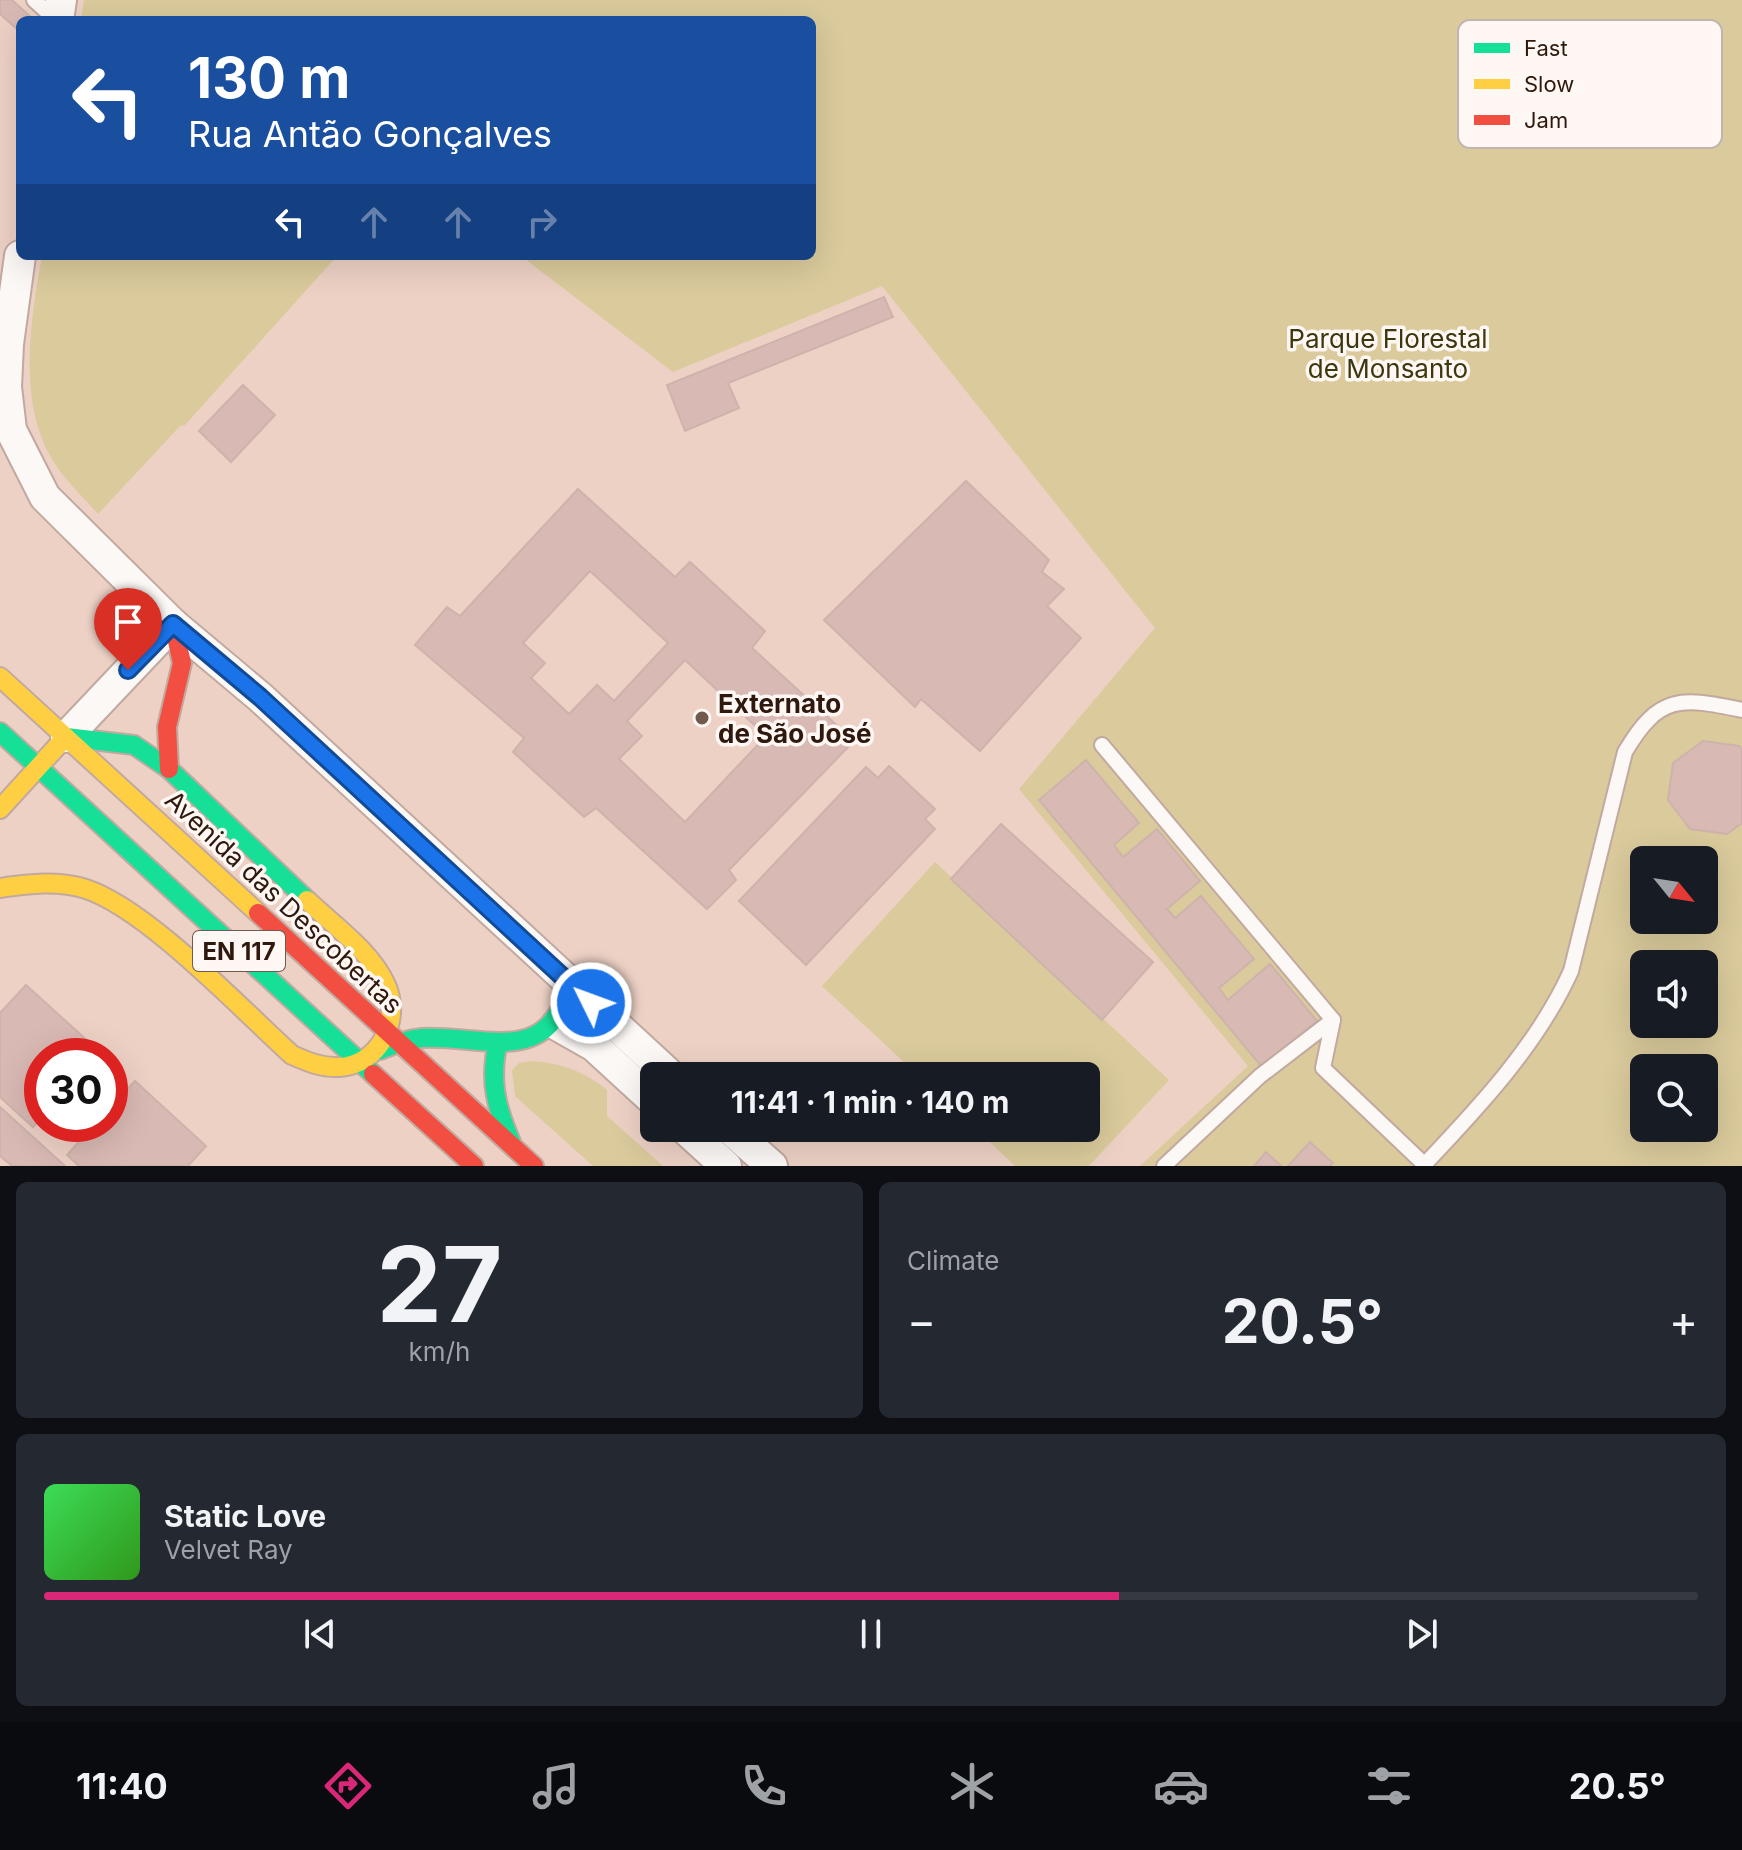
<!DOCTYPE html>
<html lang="en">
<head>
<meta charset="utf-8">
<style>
  :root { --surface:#171b24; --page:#242831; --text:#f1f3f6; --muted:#9ea1a6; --line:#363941; --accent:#db2777 }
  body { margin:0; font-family:Inter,sans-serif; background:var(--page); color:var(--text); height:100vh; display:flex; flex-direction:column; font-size:30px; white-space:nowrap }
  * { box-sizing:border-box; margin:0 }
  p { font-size:26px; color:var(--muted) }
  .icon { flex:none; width:44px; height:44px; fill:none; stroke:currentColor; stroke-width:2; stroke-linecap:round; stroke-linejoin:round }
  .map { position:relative; height:1166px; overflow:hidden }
  .panel { display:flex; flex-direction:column; gap:16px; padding:16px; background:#0d0f14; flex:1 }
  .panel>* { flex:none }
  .guide { position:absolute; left:16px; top:16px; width:800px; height:244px; border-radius:12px; box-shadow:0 8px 32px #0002; background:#1a4fa0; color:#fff; overflow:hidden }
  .needle { width:52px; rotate:120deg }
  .buttons { position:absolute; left:1630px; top:846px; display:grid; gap:16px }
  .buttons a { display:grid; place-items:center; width:88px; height:88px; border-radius:12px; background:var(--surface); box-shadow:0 8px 32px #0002; font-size:40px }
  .speed { position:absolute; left:24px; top:1038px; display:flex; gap:16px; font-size:40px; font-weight:700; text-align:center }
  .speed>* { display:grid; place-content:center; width:104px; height:104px; border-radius:50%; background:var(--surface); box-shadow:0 8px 32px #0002; line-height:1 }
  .speed .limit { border:12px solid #d22; background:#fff; color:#111 }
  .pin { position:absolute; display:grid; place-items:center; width:68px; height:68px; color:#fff; margin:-82px -34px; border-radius:50% 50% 50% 0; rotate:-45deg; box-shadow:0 0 8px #0007 }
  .pin .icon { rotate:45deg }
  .me { position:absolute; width:88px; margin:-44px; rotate:312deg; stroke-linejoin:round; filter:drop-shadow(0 0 6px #0008) }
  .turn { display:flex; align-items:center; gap:28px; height:168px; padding:0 40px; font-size:36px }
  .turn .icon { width:104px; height:104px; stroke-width:2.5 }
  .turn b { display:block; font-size:56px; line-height:68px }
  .lanes { display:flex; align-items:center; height:76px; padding:0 40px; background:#0003; justify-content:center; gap:40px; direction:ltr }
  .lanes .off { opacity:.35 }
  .big { font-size:60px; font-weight:700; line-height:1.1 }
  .panel .card { flex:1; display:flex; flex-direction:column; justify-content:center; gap:12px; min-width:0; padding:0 28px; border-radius:12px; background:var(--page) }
  .panel .dial { align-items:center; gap:0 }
  .dial b { font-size:104px; line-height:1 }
  .song { display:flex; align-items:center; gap:24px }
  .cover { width:96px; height:96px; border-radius:12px; background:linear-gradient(135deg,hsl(130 70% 55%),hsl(110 70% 35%)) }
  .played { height:8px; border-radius:4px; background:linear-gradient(90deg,var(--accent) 65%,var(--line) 65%) }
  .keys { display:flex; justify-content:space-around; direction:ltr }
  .heat { display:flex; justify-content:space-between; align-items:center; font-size:44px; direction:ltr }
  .panel .tiles { flex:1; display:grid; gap:16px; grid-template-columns:1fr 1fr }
  .card:last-child { grid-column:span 2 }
  .trip { position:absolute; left:640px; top:1062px; width:460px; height:80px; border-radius:12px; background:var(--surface); box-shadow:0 8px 32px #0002; font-weight:700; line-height:80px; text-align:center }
  .menu { display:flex; height:128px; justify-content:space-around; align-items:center; background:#090b0e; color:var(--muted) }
  .menu .icon { width:56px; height:56px }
  .menu .selected { color:var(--accent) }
  .menu b { font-size:36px; color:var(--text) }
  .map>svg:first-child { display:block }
  .green { fill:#daca9c; fill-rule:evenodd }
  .building { fill:#d9b9b3; stroke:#cdb3ac; stroke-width:2; fill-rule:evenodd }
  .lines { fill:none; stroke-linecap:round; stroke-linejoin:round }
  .lane-casing { stroke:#c2a99f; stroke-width:18 }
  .street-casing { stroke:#c2a99f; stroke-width:34 }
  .fast-casing { stroke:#c2a99f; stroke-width:22 }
  .slow-casing { stroke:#c2a99f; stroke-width:22 }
  .jam-casing { stroke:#c2a99f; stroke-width:22 }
  .lane { stroke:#fcf8f6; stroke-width:14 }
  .street { stroke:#fcf8f6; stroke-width:30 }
  .fast { stroke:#16e098; stroke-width:18 }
  .slow { stroke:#ffcf43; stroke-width:18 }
  .jam { stroke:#f24e42; stroke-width:18 }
  .route-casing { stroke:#114b97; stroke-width:20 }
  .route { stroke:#1a73e8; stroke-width:14 }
  .poi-dot { fill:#72594d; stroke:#fef7f4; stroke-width:3 }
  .labels { text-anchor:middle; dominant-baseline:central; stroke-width:7; stroke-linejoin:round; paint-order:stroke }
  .shield { fill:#fef7f4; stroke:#6d5b52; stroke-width:2 }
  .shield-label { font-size:24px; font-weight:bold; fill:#2f180d }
  .park-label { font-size:26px; fill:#3c380e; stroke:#fef7f4 }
  .poi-label { font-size:26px; font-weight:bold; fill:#2f180d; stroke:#fef7f4; text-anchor:start }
  .street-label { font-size:26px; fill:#2f180d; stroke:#fef7f4 }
  .key { fill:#fef7f4; stroke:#c0b4af; stroke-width:2 }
  .key-label { font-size:22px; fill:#2f180d }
</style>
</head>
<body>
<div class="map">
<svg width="1742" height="1166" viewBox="0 0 1742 1166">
  <rect width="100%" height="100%" fill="#edd1c5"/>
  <!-- green -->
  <g class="green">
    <path d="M84 0H1742V1166H1140L1248 1066 1019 789 1155 628 882 286 673 372 521 256H812V20H81ZM1644 860H1704V920H1644ZM1644 964H1704V1024H1644ZM1644 1068H1704V1128H1644Z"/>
    <path d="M42 256H337L185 425 180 426 98 514C85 499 69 484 57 467 16 408 30 322 42 256Z"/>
    <path d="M935 862 1169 1080 1089 1166H1015L975 1128H1086V1076H919L822 986Z"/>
    <path d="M531 1061C561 1063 584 1071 607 1090V1116L663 1166H593L515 1096 512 1070 519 1063Z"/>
  </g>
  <!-- building -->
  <g class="building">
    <path d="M0 0H12L31 17 20 20 19 31 0 14Z"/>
    <path d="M884 297 893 317 728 383 739 408 685 431 667 385Z"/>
    <path d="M243 385 275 415 231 462 199 431Z"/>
    <path d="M966 481 1049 560 1042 572 1064 589 1047 606 1081 638 980 751 921 699 915 707 824 620Z"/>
    <path d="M578 489 675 577 690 562 765 631 752 648 854 741 729 870 736 880 707 909 596 808 584 817 513 752 524 738 415 645 447 607 460 616ZM590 571 668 643 614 701 597 685 569 714 531 678 545 663 523 643ZM685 660 766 736 685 822 619 759 642 736 627 721Z"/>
    <path d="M1703 741 1739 746 1742 750V823L1727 834 1690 829 1668 800 1673 763Z"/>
    <path d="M1086 760 1139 823 1114 845 1123 857 1157 829 1200 881 1167 909 1175 918 1201 896 1254 959 1219 988 1228 1000 1270 964 1317 1021 1262 1067 1039 800Z"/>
    <path d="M889 766 935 809 925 819 935 829 806 965 739 901 866 767 878 778Z"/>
    <path d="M1001 824 1153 962 1102 1020 951 879Z"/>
    <path d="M26 985 101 1053 98 1056H42V1118L33 1127 0 1097V1013Z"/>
    <path d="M135 1081 206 1146 188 1166H79L67 1155 95 1124H110V1108Z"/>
    <path d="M0 1107 65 1166H12L0 1156Z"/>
    <path d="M1310 1142 1333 1163 1330 1166H1288Z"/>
    <path d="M1266 1152 1281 1166H1254Z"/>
  </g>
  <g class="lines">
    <defs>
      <g id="lane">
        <path d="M34 0 56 20"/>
        <path d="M1102 745 1333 1020 1323 1068 1426 1166"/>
        <path d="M1425 1164C1480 1106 1538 1044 1571 971L1625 752C1659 694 1681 697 1742 710"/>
        <path d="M1164 1166 1260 1076 1333 1020"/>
      </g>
      <g id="street">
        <path d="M58 20 61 0"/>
        <path d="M20 256 8 344 6 387 11 430 45 497 173 624 260 697 671 1076"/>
        <path d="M66 737 173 624"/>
        <path d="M557 1025 594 1046 654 1101"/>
        <path d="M684 1128 726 1166"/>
        <path d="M729 1128 772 1166"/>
      </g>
      <g id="fast">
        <path d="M0 732 373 1074"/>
        <path d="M66 737 134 745 169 769 307 900"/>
        <path d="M498 1042C489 1080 496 1107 511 1142"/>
        <path d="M380 1050C393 1045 407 1039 422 1038 486 1035 547 1068 570 985"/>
      </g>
      <g id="slow">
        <path d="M0 677 258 913"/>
        <path d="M0 809 62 741"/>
        <path d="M0 888C29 884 57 880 86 889 147 909 241 1009 292 1055 308 1062 322 1068 339 1067 379 1065 402 1021 386 985 371 951 334 926 307 900"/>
      </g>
      <g id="jam">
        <path d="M169 769 167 727 182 663 173 624"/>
        <path d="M258 913 534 1166"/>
        <path d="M373 1074 474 1166"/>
      </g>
    </defs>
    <!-- lane casing -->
    <use href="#lane" class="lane-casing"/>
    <!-- street casing -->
    <use href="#street" class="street-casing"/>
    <!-- fast casing -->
    <use href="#fast" class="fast-casing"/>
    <!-- slow casing -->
    <use href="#slow" class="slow-casing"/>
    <!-- jam casing -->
    <use href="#jam" class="jam-casing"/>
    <!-- lane -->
    <use href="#lane" class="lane"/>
    <!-- street -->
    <use href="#street" class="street"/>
    <!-- fast -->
    <use href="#fast" class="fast"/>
    <!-- slow -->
    <use href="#slow" class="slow"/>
    <!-- jam -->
    <use href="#jam" class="jam"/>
  </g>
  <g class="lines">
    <defs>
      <path id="route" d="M128 670 173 624 260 697 591 1003"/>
    </defs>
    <!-- route casing -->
    <use href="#route" class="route-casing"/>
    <!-- route -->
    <use href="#route" class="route"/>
  </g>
  <!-- markers -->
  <circle class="poi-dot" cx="702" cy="718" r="8"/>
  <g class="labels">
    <!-- shield labels -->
    <rect class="shield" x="193" y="931" width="92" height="40" rx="6"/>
    <g class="shield-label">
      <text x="239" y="951">EN 117</text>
    </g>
    <!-- park labels -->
    <g class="park-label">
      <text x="1388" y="338">Parque Florestal<tspan x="1388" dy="30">de Monsanto</tspan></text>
    </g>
    <!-- poi labels -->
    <g class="poi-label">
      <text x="718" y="703">Externato<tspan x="718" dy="30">de São José</tspan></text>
    </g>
    <!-- street labels -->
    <g class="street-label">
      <text transform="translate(284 902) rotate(43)">Avenida das Descobertas</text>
    </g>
  </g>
  <!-- legend -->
  <rect x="1458" y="20" width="264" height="128" rx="12" class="key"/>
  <rect x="1474" y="43" width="36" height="10" fill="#16e098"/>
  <rect x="1474" y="79" width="36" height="10" fill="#ffcf43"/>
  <rect x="1474" y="115" width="36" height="10" fill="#f24e42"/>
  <g class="key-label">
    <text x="1524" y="56">Fast</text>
    <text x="1524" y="92">Slow</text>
    <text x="1524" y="128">Jam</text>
  </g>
</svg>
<div class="buttons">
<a><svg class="needle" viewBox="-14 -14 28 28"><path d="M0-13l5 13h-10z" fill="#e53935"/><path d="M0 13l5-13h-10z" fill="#9ea1a6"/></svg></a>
<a><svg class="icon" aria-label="sound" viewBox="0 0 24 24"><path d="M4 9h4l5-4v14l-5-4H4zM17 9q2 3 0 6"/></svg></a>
<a><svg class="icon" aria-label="search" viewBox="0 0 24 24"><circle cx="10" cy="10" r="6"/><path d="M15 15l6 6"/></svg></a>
</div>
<div class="speed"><div class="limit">30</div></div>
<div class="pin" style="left:128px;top:670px;background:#d93025"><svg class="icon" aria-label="arrive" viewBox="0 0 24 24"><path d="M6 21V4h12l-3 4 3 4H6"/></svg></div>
<svg class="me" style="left:591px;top:1003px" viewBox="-20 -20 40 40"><circle r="17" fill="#1a73e8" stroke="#fff" stroke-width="3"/><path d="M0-11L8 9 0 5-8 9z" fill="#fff"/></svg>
<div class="trip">11:41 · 1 min · 140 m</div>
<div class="guide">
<div class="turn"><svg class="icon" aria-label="left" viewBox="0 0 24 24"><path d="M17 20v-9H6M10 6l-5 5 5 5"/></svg><div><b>130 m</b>Rua Antão Gonçalves</div></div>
<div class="lanes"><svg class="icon" aria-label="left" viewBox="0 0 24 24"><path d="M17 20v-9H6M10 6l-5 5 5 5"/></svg><svg class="icon off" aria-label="ahead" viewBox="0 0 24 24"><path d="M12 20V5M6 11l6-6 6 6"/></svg><svg class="icon off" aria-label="ahead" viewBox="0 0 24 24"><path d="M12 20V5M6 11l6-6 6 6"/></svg><svg class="icon off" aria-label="right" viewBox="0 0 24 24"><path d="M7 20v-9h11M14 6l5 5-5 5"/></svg></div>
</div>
</div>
<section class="panel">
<div class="tiles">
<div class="card dial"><b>27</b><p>km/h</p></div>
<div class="card"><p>Climate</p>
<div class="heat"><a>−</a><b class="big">20.5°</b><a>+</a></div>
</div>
<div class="card">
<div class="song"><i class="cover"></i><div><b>Static Love</b><p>Velvet Ray</p></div></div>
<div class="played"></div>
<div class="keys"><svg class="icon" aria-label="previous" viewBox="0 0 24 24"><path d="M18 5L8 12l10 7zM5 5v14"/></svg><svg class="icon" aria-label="pause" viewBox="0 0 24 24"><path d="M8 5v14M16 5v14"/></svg><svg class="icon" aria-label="next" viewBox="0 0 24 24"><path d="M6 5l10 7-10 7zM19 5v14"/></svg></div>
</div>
</div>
</section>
<nav class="menu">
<b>11:40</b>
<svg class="icon selected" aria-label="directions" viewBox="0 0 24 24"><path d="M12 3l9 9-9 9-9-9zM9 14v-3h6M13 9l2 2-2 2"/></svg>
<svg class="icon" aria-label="music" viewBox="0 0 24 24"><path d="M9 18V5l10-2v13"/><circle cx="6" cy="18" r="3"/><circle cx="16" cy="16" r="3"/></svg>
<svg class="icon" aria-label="phone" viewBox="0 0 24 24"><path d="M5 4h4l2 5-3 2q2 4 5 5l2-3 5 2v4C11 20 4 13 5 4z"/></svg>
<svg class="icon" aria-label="climate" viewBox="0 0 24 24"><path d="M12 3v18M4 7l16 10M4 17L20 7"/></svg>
<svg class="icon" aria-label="car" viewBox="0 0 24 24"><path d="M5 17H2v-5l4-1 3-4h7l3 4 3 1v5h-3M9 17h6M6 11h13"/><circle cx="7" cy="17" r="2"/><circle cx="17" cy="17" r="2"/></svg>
<svg class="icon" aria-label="filters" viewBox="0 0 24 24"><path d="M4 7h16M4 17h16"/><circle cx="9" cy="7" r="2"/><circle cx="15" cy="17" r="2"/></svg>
<b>20.5°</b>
</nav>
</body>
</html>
